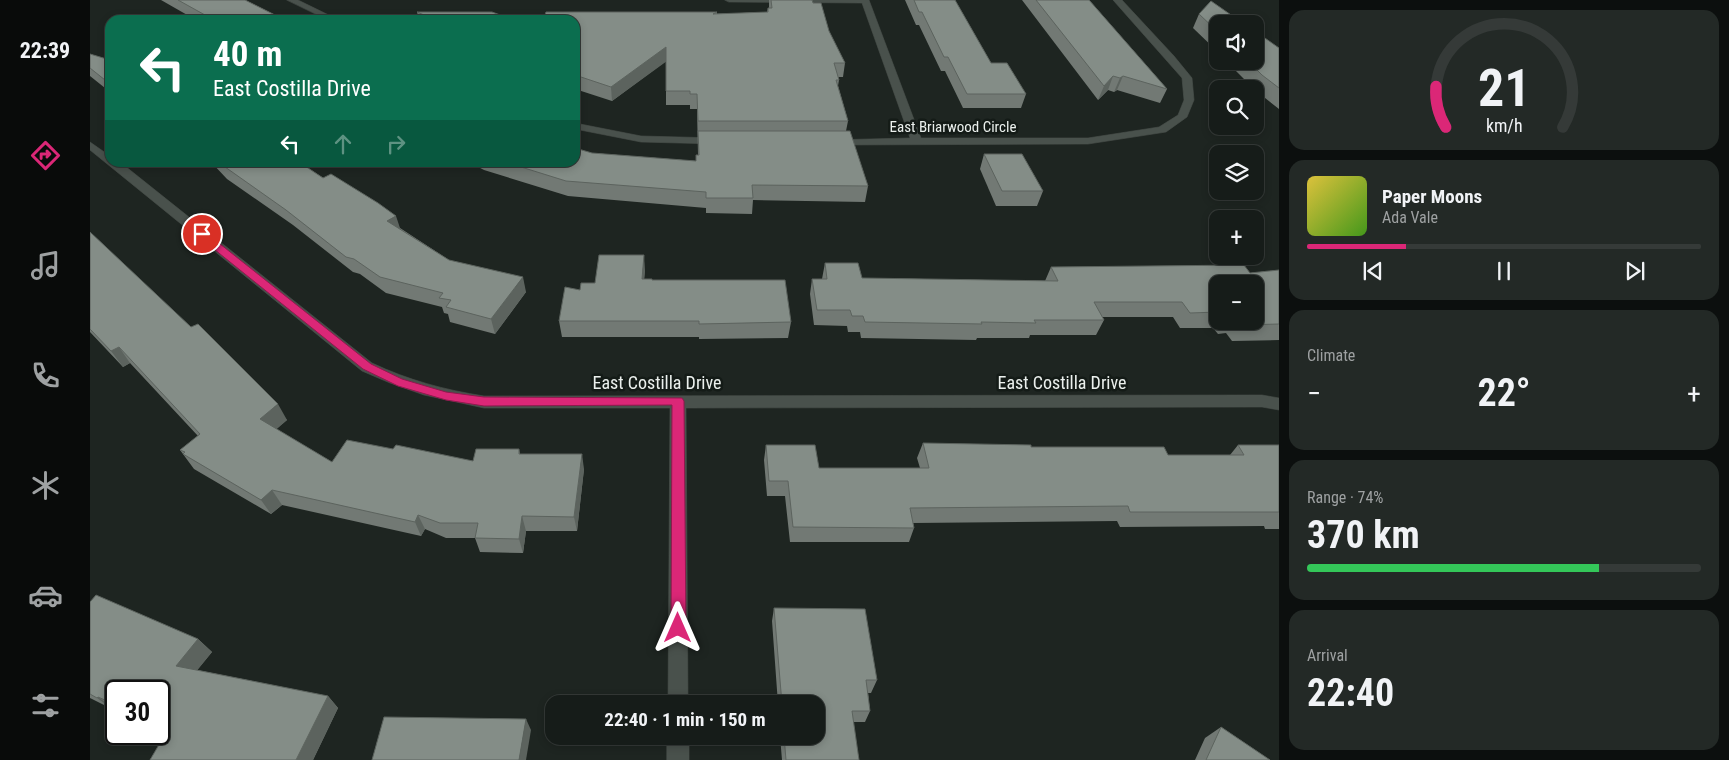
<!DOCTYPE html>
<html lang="en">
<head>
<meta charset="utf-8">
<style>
  :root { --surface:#161c19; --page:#232926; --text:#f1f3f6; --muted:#9ea1a2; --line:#353a38; --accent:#db2777 }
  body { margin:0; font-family:"Roboto Condensed",sans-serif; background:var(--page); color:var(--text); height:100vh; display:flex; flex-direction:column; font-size:19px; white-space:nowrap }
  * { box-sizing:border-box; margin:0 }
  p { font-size:16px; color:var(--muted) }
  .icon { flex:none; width:28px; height:28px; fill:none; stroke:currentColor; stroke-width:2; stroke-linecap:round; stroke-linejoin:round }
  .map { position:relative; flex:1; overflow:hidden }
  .panel { display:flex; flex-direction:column; gap:10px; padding:10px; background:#0c0f0e; width:450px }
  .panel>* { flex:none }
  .guide { position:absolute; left:15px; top:15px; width:475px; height:152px; border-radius:15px; box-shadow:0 2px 8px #0003,0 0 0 1px var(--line); background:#0b6e4f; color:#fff; overflow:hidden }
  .fabs { position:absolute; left:1119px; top:15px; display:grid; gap:10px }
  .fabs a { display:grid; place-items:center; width:55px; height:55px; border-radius:10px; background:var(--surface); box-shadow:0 2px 8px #0003,0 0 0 1px var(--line); font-size:25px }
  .speed { position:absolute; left:15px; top:680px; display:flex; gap:10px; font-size:25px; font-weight:700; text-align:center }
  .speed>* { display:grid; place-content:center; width:65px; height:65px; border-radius:50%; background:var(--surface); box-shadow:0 2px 8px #0003,0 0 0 1px var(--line); line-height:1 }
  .speed .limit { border:2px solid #111; border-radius:8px; background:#fff; color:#111 }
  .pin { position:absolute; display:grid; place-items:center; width:42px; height:42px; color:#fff; margin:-21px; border:2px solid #fff; border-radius:50%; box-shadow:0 1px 5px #0007 }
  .me { position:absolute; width:55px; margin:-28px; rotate:0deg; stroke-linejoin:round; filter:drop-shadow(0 0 4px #0008) }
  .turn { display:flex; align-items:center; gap:18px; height:105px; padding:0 25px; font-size:22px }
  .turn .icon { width:65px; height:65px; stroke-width:2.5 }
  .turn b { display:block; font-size:35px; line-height:42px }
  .lanes { display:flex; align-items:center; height:48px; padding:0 25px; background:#0003; justify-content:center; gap:25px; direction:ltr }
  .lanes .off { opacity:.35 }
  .big { font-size:38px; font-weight:700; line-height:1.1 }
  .panel .widget { flex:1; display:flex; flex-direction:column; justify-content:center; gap:8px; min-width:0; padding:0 18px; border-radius:15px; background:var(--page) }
  .panel .dial { align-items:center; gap:0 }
  .dial svg { height:130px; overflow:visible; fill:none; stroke:var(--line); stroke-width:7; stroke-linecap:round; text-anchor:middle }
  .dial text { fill:var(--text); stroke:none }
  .song { display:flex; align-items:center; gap:15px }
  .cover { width:60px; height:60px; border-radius:8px; background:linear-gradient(135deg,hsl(50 70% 55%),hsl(100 70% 35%)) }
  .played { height:5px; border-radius:2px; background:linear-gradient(90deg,var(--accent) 25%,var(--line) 25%) }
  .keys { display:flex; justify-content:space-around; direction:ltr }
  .heat { display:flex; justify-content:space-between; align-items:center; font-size:28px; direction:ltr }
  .charge { height:8px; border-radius:4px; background:linear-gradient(90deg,#34c759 74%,var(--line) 0) }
  .trip { position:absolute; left:455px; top:695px; width:280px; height:50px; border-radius:15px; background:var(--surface); box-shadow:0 2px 8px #0003,0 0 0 1px var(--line); font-weight:700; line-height:50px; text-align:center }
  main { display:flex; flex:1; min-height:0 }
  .tab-bar { display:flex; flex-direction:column; width:90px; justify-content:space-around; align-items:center; background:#090b0a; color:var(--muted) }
  .tab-bar .icon { width:35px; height:35px }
  .tab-bar .active { color:var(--accent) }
  .tab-bar b { font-size:22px; color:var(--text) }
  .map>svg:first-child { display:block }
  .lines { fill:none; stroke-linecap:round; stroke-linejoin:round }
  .minor-casing { stroke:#3a403c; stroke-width:1 }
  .minor { fill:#49514c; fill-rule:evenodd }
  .wall { fill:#727974; fill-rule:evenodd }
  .shaded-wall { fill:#5c635e }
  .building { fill:#848d87; stroke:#5c635e }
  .route { fill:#db2777; stroke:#8e194d }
  .labels { text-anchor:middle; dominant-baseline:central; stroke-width:5; stroke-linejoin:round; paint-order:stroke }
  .far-street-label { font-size:15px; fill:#ebf0ed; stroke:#141b17 }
  .street-label { font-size:18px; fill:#ebf0ed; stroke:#141b17 }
</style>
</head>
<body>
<main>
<nav class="tab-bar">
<b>22:39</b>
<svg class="icon active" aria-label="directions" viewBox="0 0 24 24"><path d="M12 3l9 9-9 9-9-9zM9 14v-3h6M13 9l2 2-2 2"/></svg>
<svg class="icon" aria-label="music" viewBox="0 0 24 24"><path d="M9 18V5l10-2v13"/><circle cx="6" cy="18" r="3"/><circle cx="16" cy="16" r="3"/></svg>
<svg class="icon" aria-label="phone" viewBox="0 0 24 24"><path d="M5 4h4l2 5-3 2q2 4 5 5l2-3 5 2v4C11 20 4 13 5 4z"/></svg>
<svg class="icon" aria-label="climate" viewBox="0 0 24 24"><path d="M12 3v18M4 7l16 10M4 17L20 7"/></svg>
<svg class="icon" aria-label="car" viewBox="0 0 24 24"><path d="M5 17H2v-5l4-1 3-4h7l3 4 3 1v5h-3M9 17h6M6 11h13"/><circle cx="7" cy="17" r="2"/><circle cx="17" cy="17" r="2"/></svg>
<svg class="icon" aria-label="filters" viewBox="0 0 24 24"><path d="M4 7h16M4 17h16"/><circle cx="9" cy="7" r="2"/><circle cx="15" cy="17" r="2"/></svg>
</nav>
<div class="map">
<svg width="1189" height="760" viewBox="0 0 1189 760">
  <rect width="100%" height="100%" fill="#1e2521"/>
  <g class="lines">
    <defs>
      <g id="minor">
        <path d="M197 0H208L249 20H238Z"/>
        <path d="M635 0H779L831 138H998L1069 127 1088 115 1094 100 1092 78 1023 0H1032L1084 56 1102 78 1104 100 1097 117 1076 132 998 144 743 145 739 144 738 142 739 140 820 138 772 3 639 2Z"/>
        <path d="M485 123 551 136 628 138 633 141 628 144 551 142 485 129Z"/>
        <path d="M0 142 20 156V162H30L282 363C318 380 355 390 394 396L1172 395 1189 398V410L1172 407 596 408 598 704H578L580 408H394L334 395 300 383 272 371 0 150Z"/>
        <rect x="577" y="736" width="22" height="24"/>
      </g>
    </defs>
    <!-- minor casing -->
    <use href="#minor" class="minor-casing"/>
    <!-- minor -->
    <use href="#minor" class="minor"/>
  </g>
  <!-- wall -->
  <g class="wall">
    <path d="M71 0H155L195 20H106Z"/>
    <path d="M679 0H722L755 63 753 77H748L749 80 748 86 758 121 756 131 778 186 775 202 663 200 662 214 616 213V208L478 196 394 170 379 162H485L502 153 606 161 608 155 607 109H600V105H576V61L522 101 485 89V20L627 12V14L677 12 678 8H679Z"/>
    <path d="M815 0H865L901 63 936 94 931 108H873L855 71H851L829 25H826Z"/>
    <path d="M932 0H999L1077 89 1070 103 1027 90 1024 92 1018 90 1008 100Z"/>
    <path d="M327 12 424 20H329Z"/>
    <path d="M1109 14 1128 24V52L1103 28Z"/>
    <path d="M1189 48V109L1165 90V89H1164L1136 61H1165Z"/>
    <path d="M0 54 20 60V92L0 76Z"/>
    <path d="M894 154 953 191 947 206H906L890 169Z"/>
    <path d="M121 162H209L359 260 436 292 405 334 360 322 358 314 354 313 352 307 296 293 270 274 263 272 203 225 137 179Z"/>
    <path d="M0 232 197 420 186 429 242 462 303 449 383 461 429 449 430 454 494 469 487 531H436L433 553 390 552 385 538H356L335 529 331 536 192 505 181 514 104 469 90 450 108 436 40 363 33 367 0 332Z"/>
    <path d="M735 263 772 278 955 281 961 267 1160 273 1189 270V340L1142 341 1136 333 1128 334 1123 328H1090L1083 317H1012L1014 320 1006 335H940L939 338H887L886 340 771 338 770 332H758L757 326 724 325 720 294 722 279H732ZM1128 284 1165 321H1128Z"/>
    <path d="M555 270 554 279 562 280 701 322 698 338 609 339V337H472L469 321 490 290 505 283Z"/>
    <path d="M833 443 941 447 1078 455H1140L1148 445H1189V529H1175L1174 526 1030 527 1027 521 823 523 824 528 819 542H700L695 496H677L674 460 676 445 729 468H830L827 458Z"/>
    <path d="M0 602 108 639 122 652 107 670 238 696 248 708 223 760H60L76 734 69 730V691H26V709H25L24 710 0 698Z"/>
    <path d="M684 608 787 680 781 693H778L780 711 775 722H763L769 760H692L690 736H726V704H688L682 621Z"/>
    <path d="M1131 727 1180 760H1105L1115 738Z"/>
  </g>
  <!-- shaded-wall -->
  <g class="shaded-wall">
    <path d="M576 47 577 61 522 101 521 87Z"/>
    <path d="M1023 76 1018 90 1008 100 1014 86Z"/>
    <path d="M1033 76 1027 90 1024 92 1030 78Z"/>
    <path d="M306 216 311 231 297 221Z"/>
    <path d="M554 255 555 270 553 294 552 279Z"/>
    <path d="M433 277 436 292 405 334 401 319Z"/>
    <path d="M29 347 40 363 33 367 21 351Z"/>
    <path d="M188 404 197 420 180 435 170 419Z"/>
    <path d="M492 454 494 469 487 531 484 517Z"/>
    <path d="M182 490 192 505 181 514 171 500Z"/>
    <path d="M328 515 335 529 331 536 325 522Z"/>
    <path d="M432 516 436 531 433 553 429 539Z"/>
    <path d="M108 639 122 652 101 678 86 666Z"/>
    <path d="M238 696 248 708 223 760H206Z"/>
    <path d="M8 697 25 709 24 710 7 698Z"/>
    <path d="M436 719 441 730 436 760H429Z"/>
  </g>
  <!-- building -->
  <g class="building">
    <path d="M88 0H155L195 20H124Z"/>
    <path d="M681 0H722L723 3H731L739 31 755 63H744L749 80H746L758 121H608L607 94H600V91H576V47L521 87 485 75V20H453L456 12H627L623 14 678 12V8H682Z"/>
    <path d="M824 0H865L901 63H917L936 94H877L858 57H854L832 12H829Z"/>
    <path d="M946 0H999L1077 89 1033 76 1030 78 1023 76 1014 86Z"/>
    <path d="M1121 1 1154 24H1128V32L1109 14Z"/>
    <path d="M327 12H402L424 20H346Z"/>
    <path d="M1165 31 1189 48V88L1172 75 1158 61H1165Z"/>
    <path d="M0 54 20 60V84L0 68Z"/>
    <path d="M608 131H760L778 186 662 185 663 198H616V192L476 181 415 162H485V148L502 153 606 161V155H609Z"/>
    <path d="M894 154H932L953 191H912Z"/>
    <path d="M128 162H209L233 178 241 174 288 203 306 216 297 221 359 260 433 277 401 319 356 307 361 300 349 298 353 293 290 277 264 259 256 257 196 210Z"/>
    <path d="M0 232 101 327 108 324 188 404 170 419 242 462 257 440 303 449 306 445 383 461 386 449H429V454H492L484 517 432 516 429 539 385 538 388 523H350L328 515 325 522 182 490 171 500 93 454 95 452 90 450 110 434 29 347 21 351 0 329Z"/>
    <path d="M509 255H554L552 279H562V280H695L701 322 609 324V321H469L475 287 490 290 491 283H505Z"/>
    <path d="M735 263H768L772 278 968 281 961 267 1154 265 1160 273 1189 270V324L1153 325 1150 321H1165V284H1128V312L1100 313 1092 302H1004L1014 320H944L946 323 891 322 892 324 775 322 773 316H762L760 310H727L722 279H737Z"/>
    <path d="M833 443 941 445V447H1074L1078 455H1154L1148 445H1189V512H1040L1038 506 820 508 824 528 703 527 698 481H679L676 445H725L729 468H839Z"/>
    <path d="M6 595 108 639 86 666 238 696 206 760H60L77 731 69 727V691H26V705L8 697 7 698 0 694V602Z"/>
    <path d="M684 608 775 609 787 680H776L780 711H762L769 760H696L694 736H726V704H692Z"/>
    <path d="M294 717 436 719 429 760H282Z"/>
    <path d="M1131 727 1180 760H1116Z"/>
  </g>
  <!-- route -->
  <path class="route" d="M109 232H115L281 364 312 379 356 392 394 397 592 398 594 401 596 628 594 633 588 635 583 633 581 628 582 405 394 406 356 400 308 386 273 369 109 237Z"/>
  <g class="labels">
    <!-- far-street labels -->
    <g class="far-street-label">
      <text x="863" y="127">East Briarwood Circle</text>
    </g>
    <!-- street labels -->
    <g class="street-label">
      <text x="567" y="382">East Costilla Drive</text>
      <text x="972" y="382">East Costilla Drive</text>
    </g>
  </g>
</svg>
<div class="fabs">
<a><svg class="icon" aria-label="sound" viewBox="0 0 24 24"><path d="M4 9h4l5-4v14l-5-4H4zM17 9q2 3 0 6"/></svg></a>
<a><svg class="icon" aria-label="search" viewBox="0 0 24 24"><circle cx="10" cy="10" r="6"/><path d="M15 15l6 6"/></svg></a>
<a><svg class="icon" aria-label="layers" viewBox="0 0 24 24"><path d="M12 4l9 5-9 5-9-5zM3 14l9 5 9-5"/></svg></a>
<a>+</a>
<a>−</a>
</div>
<div class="speed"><div class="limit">30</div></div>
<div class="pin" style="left:112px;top:234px;background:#d93025"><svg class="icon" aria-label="arrive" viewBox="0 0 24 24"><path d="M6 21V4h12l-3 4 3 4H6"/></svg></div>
<svg class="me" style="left:588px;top:628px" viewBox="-20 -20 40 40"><path d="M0-17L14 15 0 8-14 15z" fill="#db2777" stroke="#fff" stroke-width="4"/></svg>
<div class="trip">22:40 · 1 min · 150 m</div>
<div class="guide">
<div class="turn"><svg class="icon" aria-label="left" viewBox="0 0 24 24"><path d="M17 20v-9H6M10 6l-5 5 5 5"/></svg><div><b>40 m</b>East Costilla Drive</div></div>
<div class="lanes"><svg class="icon" aria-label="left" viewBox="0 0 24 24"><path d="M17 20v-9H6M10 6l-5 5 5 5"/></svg><svg class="icon off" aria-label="ahead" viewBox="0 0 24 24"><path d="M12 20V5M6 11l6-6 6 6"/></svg><svg class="icon off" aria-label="right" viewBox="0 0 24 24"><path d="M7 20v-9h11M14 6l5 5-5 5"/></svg></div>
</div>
</div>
<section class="panel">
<div class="widget dial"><svg viewBox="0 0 100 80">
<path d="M14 69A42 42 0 1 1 86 69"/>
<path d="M14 69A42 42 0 0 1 8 44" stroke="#db2777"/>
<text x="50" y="56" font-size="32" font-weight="700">21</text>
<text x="50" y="72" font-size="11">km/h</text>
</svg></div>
<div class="widget">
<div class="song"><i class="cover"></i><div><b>Paper Moons</b><p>Ada Vale</p></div></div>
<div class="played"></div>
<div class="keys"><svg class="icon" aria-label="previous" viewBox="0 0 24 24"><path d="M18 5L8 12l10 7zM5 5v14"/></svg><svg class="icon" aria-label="pause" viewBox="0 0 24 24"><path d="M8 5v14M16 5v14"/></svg><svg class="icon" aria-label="next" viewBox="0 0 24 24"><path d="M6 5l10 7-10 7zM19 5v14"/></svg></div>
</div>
<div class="widget"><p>Climate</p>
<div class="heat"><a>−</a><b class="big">22°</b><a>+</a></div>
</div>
<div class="widget"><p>Range · 74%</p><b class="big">370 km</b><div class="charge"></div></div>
<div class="widget"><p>Arrival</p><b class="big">22:40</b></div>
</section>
</main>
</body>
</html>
